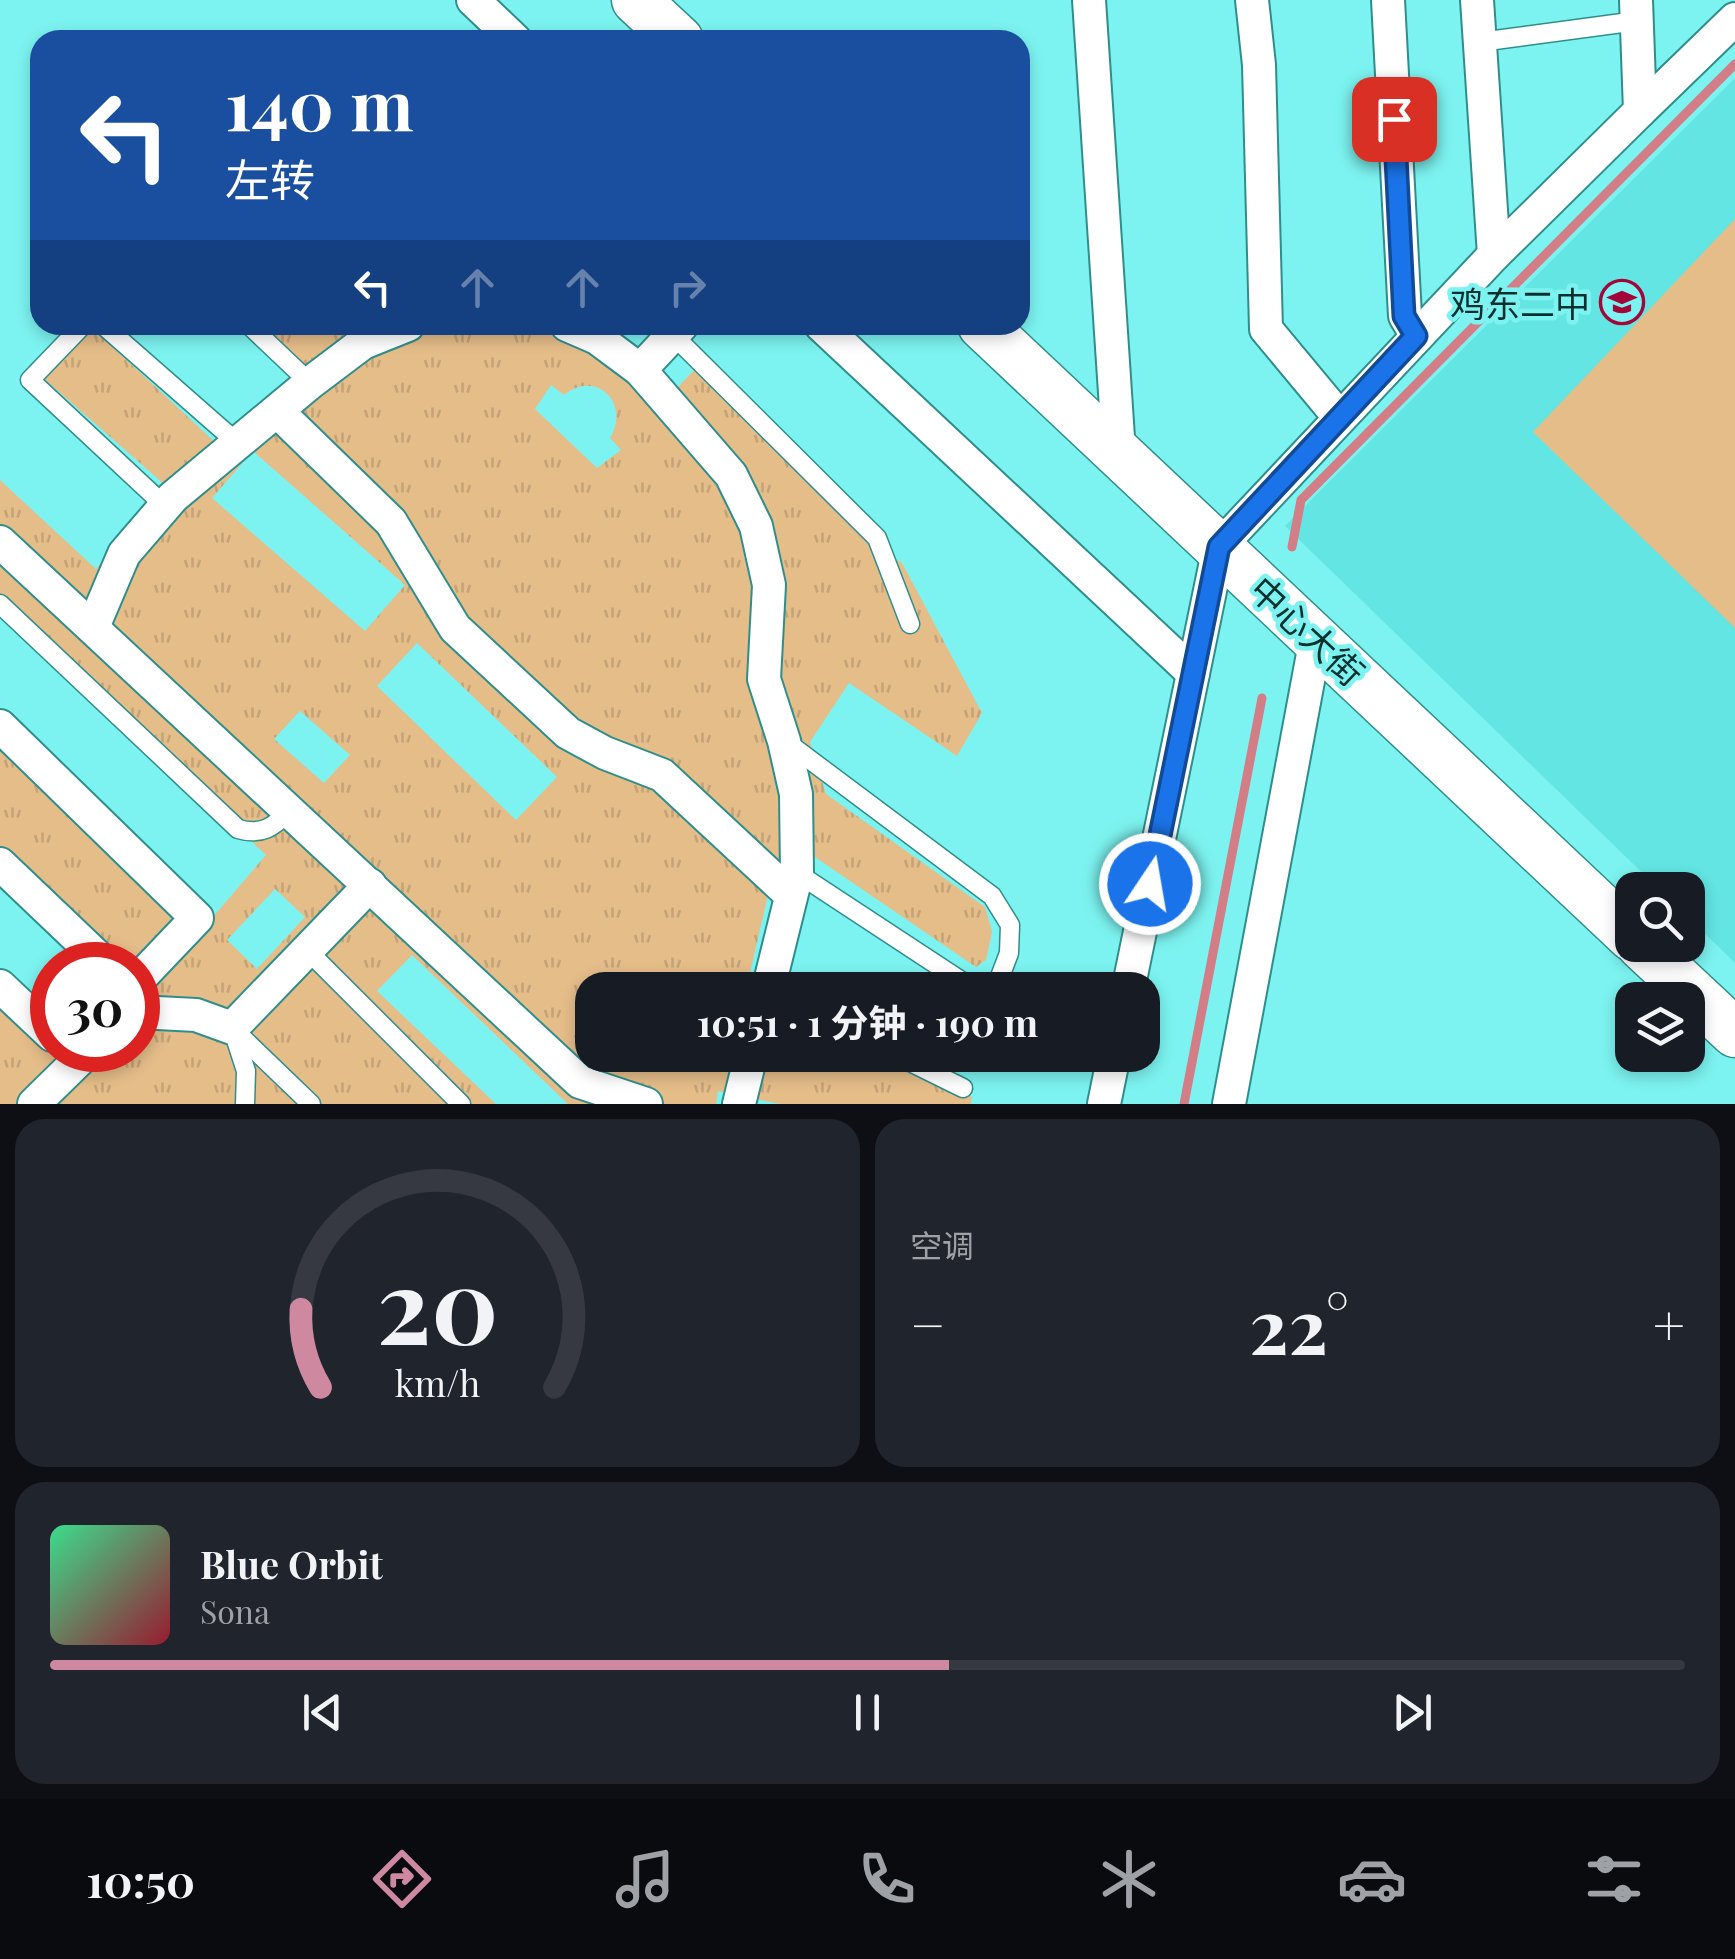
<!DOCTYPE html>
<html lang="zh">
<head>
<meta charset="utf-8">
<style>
  :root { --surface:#171b24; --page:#20242c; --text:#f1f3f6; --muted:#9ea1a6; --line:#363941; --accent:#ce89a1 }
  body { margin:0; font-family:"Playfair Display","Noto Sans SC",serif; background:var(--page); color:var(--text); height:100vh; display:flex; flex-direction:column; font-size:38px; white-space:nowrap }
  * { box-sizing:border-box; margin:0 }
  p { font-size:32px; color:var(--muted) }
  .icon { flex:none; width:55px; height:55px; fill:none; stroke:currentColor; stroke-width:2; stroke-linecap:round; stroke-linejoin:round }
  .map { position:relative; height:1104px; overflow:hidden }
  .sheet { display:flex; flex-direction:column; gap:15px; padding:15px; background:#0d0f14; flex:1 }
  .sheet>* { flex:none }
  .banner { position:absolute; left:30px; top:30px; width:1000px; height:305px; border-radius:30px; box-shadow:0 5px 15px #0003; background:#1a4fa0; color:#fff; overflow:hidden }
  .controls { position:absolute; left:1615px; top:872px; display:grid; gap:20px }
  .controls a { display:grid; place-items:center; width:90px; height:90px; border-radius:20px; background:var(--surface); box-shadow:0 5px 15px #0003; font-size:50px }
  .speed { position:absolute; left:30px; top:942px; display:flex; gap:20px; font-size:50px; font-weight:700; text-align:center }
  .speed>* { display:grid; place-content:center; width:130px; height:130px; border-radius:50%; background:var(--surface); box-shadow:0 5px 15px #0003; line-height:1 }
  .speed .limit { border:15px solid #d22; background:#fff; color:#111 }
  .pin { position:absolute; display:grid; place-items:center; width:85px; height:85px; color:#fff; margin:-42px; border-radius:20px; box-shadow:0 5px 15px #0006 }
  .me { position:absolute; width:110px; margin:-55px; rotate:12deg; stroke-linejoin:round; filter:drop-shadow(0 0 8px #0008) }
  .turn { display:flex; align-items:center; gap:35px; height:210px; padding:0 30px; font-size:45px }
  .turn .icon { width:130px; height:130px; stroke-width:2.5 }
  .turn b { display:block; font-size:70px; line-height:85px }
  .lanes { display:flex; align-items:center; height:95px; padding:0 30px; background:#0003; justify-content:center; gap:50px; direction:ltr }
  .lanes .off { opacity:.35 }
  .big { font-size:75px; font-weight:700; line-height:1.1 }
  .sheet .tile { flex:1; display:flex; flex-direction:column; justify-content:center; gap:15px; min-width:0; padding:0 35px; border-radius:30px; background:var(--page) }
  .sheet .dial { align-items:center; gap:0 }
  .dial svg { height:260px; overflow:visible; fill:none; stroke:var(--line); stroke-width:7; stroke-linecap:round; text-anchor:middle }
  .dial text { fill:var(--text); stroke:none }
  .song { display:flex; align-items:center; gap:30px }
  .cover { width:120px; height:120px; border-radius:15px; background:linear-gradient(135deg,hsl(150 70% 55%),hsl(350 70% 35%)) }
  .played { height:10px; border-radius:5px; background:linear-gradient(90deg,var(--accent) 55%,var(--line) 55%) }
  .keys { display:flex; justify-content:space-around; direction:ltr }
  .heat { display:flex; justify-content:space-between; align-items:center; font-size:55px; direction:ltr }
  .sheet .tiles { flex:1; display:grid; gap:15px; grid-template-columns:1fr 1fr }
  .tile:last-child { grid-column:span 2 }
  .trip { position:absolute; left:575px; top:972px; width:585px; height:100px; border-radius:30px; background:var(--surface); box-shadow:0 5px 15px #0003; font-weight:700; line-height:100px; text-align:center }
  .tabs { display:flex; height:160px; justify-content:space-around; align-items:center; background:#090b0e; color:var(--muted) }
  .tabs .icon { width:70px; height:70px }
  .tabs .selected { color:var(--accent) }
  .tabs b { font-size:45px; color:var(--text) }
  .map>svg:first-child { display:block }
  .built { fill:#62e5e3 }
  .grass { fill:#e5bd89 }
  .park { fill:url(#park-tufts); fill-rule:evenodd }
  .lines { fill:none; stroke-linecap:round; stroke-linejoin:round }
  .stream { stroke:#d37d87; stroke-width:9 }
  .lane-casing { stroke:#2f8e8c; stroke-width:21 }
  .street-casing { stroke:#2f8e8c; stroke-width:36 }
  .secondary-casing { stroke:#2f8e8c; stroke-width:51 }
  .lane { stroke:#fff; stroke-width:18 }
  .street { stroke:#fff; stroke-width:32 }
  .secondary { stroke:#fff; stroke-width:48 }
  .route-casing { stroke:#114b97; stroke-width:25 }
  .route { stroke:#1a73e8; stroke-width:18 }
  .labels { text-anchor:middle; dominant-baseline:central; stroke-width:9; stroke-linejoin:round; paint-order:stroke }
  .poi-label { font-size:35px; fill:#07302f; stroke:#7cf3f0; text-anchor:end }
  .street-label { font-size:35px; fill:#07302f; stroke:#7cf3f0 }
</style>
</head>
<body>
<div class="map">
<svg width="1735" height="1104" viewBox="0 0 1735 1104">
  <defs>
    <pattern id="park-tufts" width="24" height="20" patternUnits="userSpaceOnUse" patternTransform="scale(2.5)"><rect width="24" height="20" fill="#e5bd89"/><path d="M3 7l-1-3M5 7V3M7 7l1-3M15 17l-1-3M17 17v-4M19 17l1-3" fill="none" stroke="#c3a377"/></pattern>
  </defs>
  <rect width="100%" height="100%" fill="#7cf3f0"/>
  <!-- built -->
  <path class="built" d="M1735 78V963L1688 917V890H1660L1285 526Z"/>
  <!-- grass -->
  <path class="grass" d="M1735 219V628L1533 432Z"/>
  <!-- park -->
  <path class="park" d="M255 325H571L659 407 695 369 870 542 902 563 982 713 957 756 849 683 810 742 826 794 985 907 992 932 986 960 976 967 812 855 774 869 746 990H592V1055H883L972 1097 971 1104H780L718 1091 716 1104H568L412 955 377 991 496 1104H0V968L52 1017V1050H138V965H86L0 886V750L175 917 200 932 266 855 0 604V480L96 569 165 485 42 377 90 326 232 458 307 398ZM551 385 564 395C596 369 631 403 610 438L621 450 597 468 535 409ZM253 451 405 585 365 631 212 498ZM417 643 557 777 516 820 377 686ZM300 711 350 755 324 783 274 739ZM275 889 305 917 257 969 227 940Z"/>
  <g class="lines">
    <!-- stream -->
    <g class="stream">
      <path d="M1292 547 1301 500 1735 64"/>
      <path d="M1184 1104 1262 698"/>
    </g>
    <defs>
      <g id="lane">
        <path d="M1480 42 1637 21"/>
        <path d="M83 325 30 380 165 506"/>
        <path d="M103 325 242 447"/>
        <path d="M249 325 310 383"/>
        <path d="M667 329 877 538 910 624"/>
        <path d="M0 604 238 829C262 836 273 827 290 811"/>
        <path d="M785 741 992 896 1010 925 1009 953 998 982 983 990"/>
        <path d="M797 873 975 990"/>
        <path d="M307 950 461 1104"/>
        <path d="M896 1055 963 1088"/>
        <path d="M245 1104 246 1071 232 1028 311 1104"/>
      </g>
      <g id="street">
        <path d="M473 0 515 40"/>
        <path d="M1089 0 1119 453"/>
        <path d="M1252 0 1259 65 1266 329 1340 418"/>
        <path d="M1388 0 1405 316 1417 336"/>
        <path d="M1477 0 1494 255"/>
        <path d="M1640 111 1735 19"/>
        <path d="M567 325 597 338 640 370 731 475 756 526 769 585 764 679 784 741 796 794 797 873 768 990"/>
        <path d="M821 325 1193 673"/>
        <path d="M640 370 682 325"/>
        <path d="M277 411 391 522 455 628 568 733 605 753 662 775 791 895"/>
        <path d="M0 542 580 1082 646 1104"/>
        <path d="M93 627 124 554 173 497 310 383 363 343 408 325"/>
        <path d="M0 726 197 918 138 980"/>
        <path d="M0 864 106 965"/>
        <path d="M0 986 52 1035"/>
        <path d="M1128 990 1219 547 1494 255 1640 111 1636 0"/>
        <path d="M138 1012 196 1015 232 1028 370 885"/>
        <path d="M34 1104 89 1050"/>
        <path d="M739 1104 751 1055"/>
        <path d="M1104 1104 1114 1055"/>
        <path d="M1229 1104 1316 638"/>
      </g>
      <g id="secondary">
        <path d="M636 0 679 40"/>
        <path d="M982 325 1632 937"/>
        <path d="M1641 945 1735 1033"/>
      </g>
    </defs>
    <!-- lane casing -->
    <use href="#lane" class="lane-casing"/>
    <!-- street casing -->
    <use href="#street" class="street-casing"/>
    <!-- secondary casing -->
    <use href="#secondary" class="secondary-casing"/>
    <!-- lane -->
    <use href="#lane" class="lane"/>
    <!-- street -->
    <use href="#street" class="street"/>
    <!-- secondary -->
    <use href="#secondary" class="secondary"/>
  </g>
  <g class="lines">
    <defs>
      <path id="route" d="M1150 884 1219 547 1416 336 1404 316 1394 119"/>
    </defs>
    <!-- route casing -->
    <use href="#route" class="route-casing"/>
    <!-- route -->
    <use href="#route" class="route"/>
  </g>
  <!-- icons -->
  <defs>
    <symbol id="school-ring" viewBox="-11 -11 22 22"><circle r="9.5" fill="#7cf3f0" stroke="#a3073a" stroke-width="1.5"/><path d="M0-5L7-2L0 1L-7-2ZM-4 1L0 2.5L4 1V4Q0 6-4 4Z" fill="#a3073a"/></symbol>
  </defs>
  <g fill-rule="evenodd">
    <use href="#school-ring" x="1597" y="277" width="50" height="50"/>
  </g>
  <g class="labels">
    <!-- poi labels -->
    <g class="poi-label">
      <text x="1590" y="302">鸡东二中</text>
    </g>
    <!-- street labels -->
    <g class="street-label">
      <text transform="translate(1308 630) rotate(43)">中心大街</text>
    </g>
  </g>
</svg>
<div class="controls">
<a><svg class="icon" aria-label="search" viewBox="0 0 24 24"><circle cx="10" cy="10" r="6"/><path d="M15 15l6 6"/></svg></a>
<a><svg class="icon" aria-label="layers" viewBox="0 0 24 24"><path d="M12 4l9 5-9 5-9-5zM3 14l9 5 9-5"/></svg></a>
</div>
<div class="speed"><div class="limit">30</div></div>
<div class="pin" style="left:1394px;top:119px;background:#d93025"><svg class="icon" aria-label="arrive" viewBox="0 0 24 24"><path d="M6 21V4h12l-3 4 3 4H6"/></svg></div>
<svg class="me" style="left:1150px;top:884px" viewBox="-20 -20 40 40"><circle r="17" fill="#1a73e8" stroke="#fff" stroke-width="3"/><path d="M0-11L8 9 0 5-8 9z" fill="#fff"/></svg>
<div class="trip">10:51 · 1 分钟 · 190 m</div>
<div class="banner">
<div class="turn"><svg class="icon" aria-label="left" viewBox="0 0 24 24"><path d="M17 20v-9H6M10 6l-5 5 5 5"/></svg><div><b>140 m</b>左转</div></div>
<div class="lanes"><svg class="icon" aria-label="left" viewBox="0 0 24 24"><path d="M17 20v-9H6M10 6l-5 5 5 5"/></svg><svg class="icon off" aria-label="ahead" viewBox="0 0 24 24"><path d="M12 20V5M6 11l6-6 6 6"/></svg><svg class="icon off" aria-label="ahead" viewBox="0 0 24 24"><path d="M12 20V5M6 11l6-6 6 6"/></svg><svg class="icon off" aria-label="right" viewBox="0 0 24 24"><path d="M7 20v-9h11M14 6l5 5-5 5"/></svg></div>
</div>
</div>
<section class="sheet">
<div class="tiles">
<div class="tile dial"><svg viewBox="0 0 100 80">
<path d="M14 69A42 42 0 1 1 86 69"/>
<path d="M14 69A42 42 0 0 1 8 45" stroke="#ce89a1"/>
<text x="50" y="56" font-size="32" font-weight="700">20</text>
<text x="50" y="72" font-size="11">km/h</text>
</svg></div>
<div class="tile"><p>空调</p>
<div class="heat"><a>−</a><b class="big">22°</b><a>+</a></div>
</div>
<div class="tile">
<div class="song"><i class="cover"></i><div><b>Blue Orbit</b><p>Sona</p></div></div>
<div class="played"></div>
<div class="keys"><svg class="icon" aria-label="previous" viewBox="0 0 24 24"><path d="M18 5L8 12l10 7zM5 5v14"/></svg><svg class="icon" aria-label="pause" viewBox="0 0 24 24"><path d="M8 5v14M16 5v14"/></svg><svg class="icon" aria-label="next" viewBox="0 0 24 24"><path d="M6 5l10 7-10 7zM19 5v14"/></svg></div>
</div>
</div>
</section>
<nav class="tabs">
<b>10:50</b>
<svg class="icon selected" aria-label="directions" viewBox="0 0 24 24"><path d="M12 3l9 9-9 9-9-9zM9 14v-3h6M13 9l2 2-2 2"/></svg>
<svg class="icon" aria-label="music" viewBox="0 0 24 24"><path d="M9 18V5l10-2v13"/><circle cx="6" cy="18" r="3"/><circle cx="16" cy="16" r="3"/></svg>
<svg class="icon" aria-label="phone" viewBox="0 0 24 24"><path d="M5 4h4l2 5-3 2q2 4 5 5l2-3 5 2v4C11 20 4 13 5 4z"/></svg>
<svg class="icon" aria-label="climate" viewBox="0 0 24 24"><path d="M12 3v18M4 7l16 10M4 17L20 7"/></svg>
<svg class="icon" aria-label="car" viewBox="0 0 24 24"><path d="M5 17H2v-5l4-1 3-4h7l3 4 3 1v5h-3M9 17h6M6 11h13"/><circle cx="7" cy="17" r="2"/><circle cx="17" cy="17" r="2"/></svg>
<svg class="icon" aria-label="filters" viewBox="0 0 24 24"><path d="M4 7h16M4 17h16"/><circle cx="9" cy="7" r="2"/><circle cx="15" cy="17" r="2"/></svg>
</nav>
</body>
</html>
